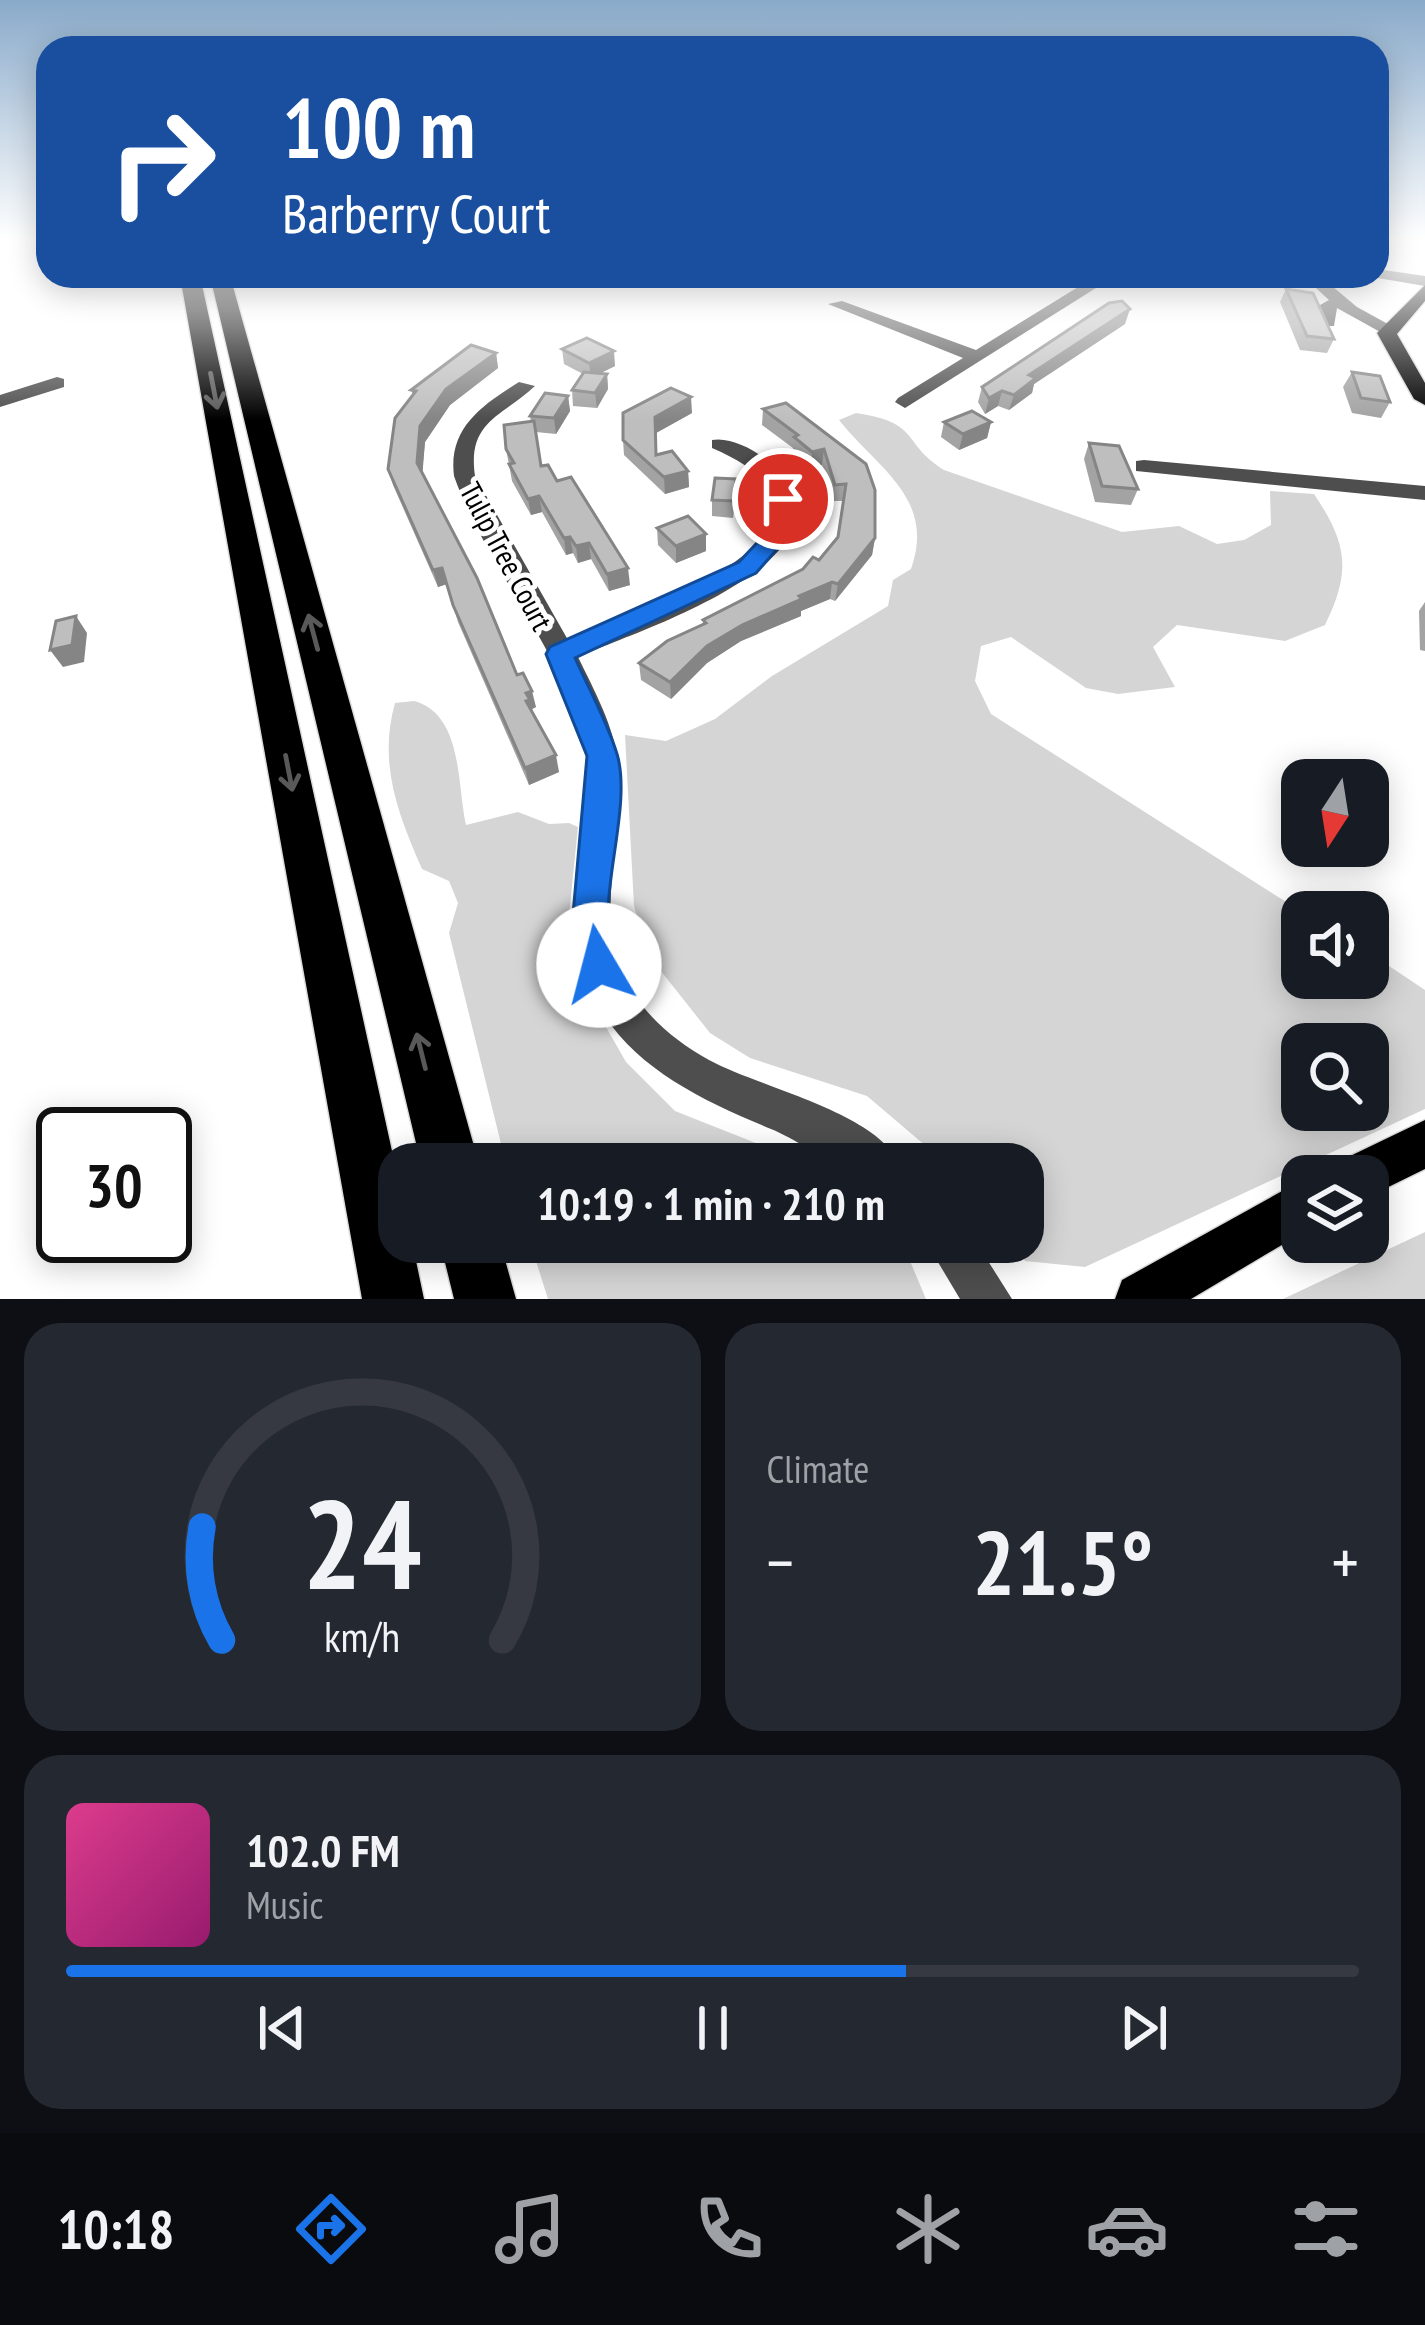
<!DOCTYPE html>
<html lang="en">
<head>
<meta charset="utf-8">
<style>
  :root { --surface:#171b24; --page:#242831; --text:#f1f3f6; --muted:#9ea1a6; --line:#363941; --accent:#1a73e8 }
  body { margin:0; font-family:"PT Sans Narrow",sans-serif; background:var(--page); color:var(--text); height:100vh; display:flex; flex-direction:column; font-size:45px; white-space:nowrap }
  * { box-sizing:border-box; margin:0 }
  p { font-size:39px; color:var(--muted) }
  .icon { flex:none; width:66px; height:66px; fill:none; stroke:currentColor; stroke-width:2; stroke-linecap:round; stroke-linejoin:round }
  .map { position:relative; height:1299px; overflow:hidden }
  .drawer { display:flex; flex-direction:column; gap:24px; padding:24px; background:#0d0f14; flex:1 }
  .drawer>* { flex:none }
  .hud { position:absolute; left:36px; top:36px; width:1353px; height:252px; border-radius:36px; box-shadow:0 6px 30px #0003; background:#1a4fa0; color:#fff; overflow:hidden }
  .needle { width:78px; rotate:192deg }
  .buttons { position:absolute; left:1281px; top:759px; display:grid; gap:24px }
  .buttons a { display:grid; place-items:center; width:108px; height:108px; border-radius:24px; background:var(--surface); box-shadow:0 6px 30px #0003; font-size:60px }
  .speed { position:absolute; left:36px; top:1107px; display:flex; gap:24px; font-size:60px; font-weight:700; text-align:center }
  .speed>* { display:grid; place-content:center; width:156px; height:156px; border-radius:50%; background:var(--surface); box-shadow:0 6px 30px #0003; line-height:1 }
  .speed .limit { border:6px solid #111; border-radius:18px; background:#fff; color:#111 }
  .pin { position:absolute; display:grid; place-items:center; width:102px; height:102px; color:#fff; margin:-51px; border:6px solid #fff; border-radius:50%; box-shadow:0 3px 12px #0007 }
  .me { position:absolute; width:132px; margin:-66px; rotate:352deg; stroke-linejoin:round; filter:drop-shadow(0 0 9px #0008) }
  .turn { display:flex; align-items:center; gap:42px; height:252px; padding:0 48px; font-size:54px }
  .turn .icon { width:156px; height:156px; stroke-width:2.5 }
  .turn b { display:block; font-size:84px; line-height:102px }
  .big { font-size:90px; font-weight:700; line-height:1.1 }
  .drawer .card { flex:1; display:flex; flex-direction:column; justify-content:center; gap:18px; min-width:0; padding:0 42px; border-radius:36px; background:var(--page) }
  .drawer .dial { align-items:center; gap:0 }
  .dial svg { height:312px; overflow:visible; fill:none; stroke:var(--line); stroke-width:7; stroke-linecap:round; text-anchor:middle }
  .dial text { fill:var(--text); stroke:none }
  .song { display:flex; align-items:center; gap:36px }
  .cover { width:144px; height:144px; border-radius:18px; background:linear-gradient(135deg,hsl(330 70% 55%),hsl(320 70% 35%)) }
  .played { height:12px; border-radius:6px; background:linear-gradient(90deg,var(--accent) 65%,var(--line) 65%) }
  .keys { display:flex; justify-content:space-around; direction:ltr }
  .heat { display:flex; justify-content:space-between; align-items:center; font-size:66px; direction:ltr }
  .drawer .tiles { flex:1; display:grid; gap:24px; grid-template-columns:1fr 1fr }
  .card:last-child { grid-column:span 2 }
  .trip { position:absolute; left:378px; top:1143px; width:666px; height:120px; border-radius:36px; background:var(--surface); box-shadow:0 6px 30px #0003; font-weight:700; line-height:120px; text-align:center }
  .tabs { display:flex; height:192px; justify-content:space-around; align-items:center; background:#090b0e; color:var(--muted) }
  .tabs .icon { width:84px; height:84px }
  .tabs .active { color:var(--accent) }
  .tabs b { font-size:54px; color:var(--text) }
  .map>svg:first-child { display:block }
  .green { fill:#d5d5d5; fill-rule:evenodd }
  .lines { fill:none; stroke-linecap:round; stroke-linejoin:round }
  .major-casing { stroke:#dbdbdb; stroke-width:3 }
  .highway-casing { stroke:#dbdbdb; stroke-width:3 }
  .minor { fill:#4e4e4e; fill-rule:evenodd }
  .major { fill:#000; fill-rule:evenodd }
  .highway { fill:#000; fill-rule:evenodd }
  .wall { fill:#a3a3a3 }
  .shaded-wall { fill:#858585 }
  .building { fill:#bebebe; stroke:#858585; stroke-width:3 }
  .oneway { stroke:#595959 }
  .route { fill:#1a73e8; stroke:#114b97; stroke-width:3 }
  .labels { text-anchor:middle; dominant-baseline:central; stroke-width:10; stroke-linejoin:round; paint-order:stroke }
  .street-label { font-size:30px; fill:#000; stroke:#fff }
</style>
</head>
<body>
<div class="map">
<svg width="1425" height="1299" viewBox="0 0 1425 1299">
  <rect width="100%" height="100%" fill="#fff"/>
  <!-- green -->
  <g class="green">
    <path d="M856 413C922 423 900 442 944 470L1122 532 1179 526 1217 544 1244 540 1271 525 1270 491 1314 494C1348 544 1351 572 1325 625L1285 641 1177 625 1153 647 1175 687 1118 694 1086 688 1011 637 981 646 975 681 991 714 1302 912V978H1368V952L1425 990V1109L1085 1267 1025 1261 1012 1242H1023V1164H947L867 1096 750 1058 710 1033 649 956 634 906 625 735 666 741 715 719 772 676 888 606 893 580 911 569C936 498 878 469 839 420ZM1302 1044H1368V1110H1302Z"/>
    <path d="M414 701C463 714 457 785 466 825L518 812 549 824 569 823 578 827 568 925 578 978 626 1062 675 1111 809 1164H506L449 933 458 903 449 881 422 869C398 814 378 764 395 703Z"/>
    <path d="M1425 1232V1299H1283Z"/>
    <path d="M530 1242H902L926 1299H548Z"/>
  </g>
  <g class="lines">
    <defs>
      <g id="major">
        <path d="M1425 285V301L1397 334 1425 383V405L1414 399 1377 333Z"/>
        <path d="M1425 1120V1169L1368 1197V1176H1337L1344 1159Z"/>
        <path d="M1302 1180V1233L1191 1299H1115L1122 1280Z"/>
      </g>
      <g id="highway">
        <path d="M180 276H200L399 1183V1242H412L424 1299H362Z"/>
        <path d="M210 276H230L479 1164H421Z"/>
        <path d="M440 1242H500L516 1299H454Z"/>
      </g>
    </defs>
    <!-- major casing -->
    <use href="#major" class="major-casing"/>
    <!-- highway casing -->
    <use href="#highway" class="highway-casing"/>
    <!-- minor -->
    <g class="minor">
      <path d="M1377 269 1425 276V286L1372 277 1377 276Z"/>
      <path d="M347 276H383L375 281Z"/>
      <path d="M1096 276H1115L905 408 895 402 898 398 963 358 828 304 842 301 976 350Z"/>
      <path d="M1303 276H1320L1357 307 1397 329 1382 333 1337 308 1334 326H1322L1320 305 1329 300Z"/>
      <path d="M57 377 64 379V387L0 407V395Z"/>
      <path d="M519 382 535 386C502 417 467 421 475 476L568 640C633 612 895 527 712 448V440C733 436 763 454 778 470 862 562 633 632 578 657 595 692 616 730 619 769 625 844 588 925 634 994 652 1022 680 1044 709 1060 758 1087 878 1113 899 1164 882 1164 861 1167 845 1164 821 1159 794 1138 771 1129 679 1091 589 1046 576 935 568 865 601 796 580 727 552 637 486 565 454 476 448 428 482 405 519 382Z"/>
      <path d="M1144 460 1425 486V500L1136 471V461Z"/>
      <path d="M926 1242H976L1012 1299H960Z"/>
    </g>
    <!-- major -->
    <use href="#major" class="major"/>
    <!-- highway -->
    <use href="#highway" class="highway"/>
  </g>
  <!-- wall -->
  <g class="wall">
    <path d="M1286 289 1334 339 1327 353 1300 350 1280 302Z"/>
    <path d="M1125 324 1034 384 1032 393 1009 410 998 406 985 414 978 402 982 387Z"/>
    <path d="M562 349 615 366 600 373 607 374 608 389 597 408 573 406 572 390 583 374 564 364Z"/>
    <path d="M496 353 498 368 450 405 425 442 422 473 517 675 536 707 532 709 533 715 559 772 529 785 458 622 447 584 438 587 393 485 388 469 413 395 411 390Z"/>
    <path d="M1352 372 1390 402 1381 418 1352 413 1343 387Z"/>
    <path d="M568 396 570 411 556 434 536 432 541 466 557 481 630 585 609 591 591 559 578 563 573 553 566 555 542 512 531 515 512 481 506 449 531 422 530 416Z"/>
    <path d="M763 409 866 464 875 538 872 555 835 601 830 599 801 611V616L741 641 707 663 671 699 641 680 639 663 703 624V620L819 560 838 537 844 501H833L822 465 811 468 793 453V448L762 425Z"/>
    <path d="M692 413 656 433V455L688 471 689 487 665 494 624 455 623 440Z"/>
    <path d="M944 422H991L987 438 959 450 941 437Z"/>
    <path d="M1089 443 1138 489 1131 505 1095 502 1084 459Z"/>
    <path d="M736 495 733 518 712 516V500Z"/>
    <path d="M657 528 706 551 676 563 658 545Z"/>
    <path d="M1425 602V651L1420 650 1419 611Z"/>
  </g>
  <!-- shaded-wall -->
  <g class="shaded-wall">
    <path d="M1130 309 1125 324 1034 384 1032 393 1009 410 1014 395 1029 375Z"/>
    <path d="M614 351 615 366 591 378 589 363Z"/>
    <path d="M496 353 498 368 450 405 425 442 422 479 417 463 420 426 446 389Z"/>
    <path d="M607 374 608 389 597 408 595 393Z"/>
    <path d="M1002 391 998 406 985 414 989 398Z"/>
    <path d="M568 396 570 411 556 434 554 418Z"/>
    <path d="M691 397 692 413 656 433 655 417Z"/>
    <path d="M991 422 987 438 959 450 963 434Z"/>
    <path d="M824 449 822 465 811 468 812 452Z"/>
    <path d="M688 471 689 487 665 494 664 477Z"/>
    <path d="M539 496 542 512 531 515 528 499Z"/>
    <path d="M706 534V551L676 563V546Z"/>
    <path d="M570 537 573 553 566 555 564 538Z"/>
    <path d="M875 538 872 555 835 601 838 584Z"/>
    <path d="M589 543 591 559 578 563 576 546Z"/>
    <path d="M442 568 447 584 438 587 433 570Z"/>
    <path d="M628 568 630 585 609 591 607 574Z"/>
    <path d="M832 582 830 599 801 611V616L741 641 707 663 671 699 670 682 707 646 742 625Z"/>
    <path d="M76 616 87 633 84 662 63 667 50 650Z"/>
    <path d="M532 691 536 707 532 709 534 717 526 701V693Z"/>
    <path d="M556 755 559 772 529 785 525 768Z"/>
  </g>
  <!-- building -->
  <g class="building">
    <path d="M1286 289 1313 293 1334 339 1307 336Z"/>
    <path d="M1122 301 1130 309 1029 375 1036 378 1014 395 1002 391 989 398 982 387 1109 303Z"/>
    <path d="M587 338 614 351 589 363 562 349Z"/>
    <path d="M471 345 496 353 446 389 420 426 417 463 477 578 517 675 523 673 532 691 526 693 530 700 526 701 556 755 525 768 453 605 442 568 433 570 388 469 395 418 416 391 411 390Z"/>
    <path d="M584 372 607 374 595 393 572 390Z"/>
    <path d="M1352 372 1380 376 1390 402 1361 398Z"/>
    <path d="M671 388 691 397 655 417 656 455 672 451 688 471 664 477 623 440V413Z"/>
    <path d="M545 393 568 396 554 418 530 416Z"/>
    <path d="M786 403 866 464 875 490V538L838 584 832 582 799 596 802 599 742 625 707 646 670 682 639 663 667 641 706 623 703 620 803 569 813 557 819 560 838 537 846 484 835 485 824 449 812 452 794 437 798 435 763 409Z"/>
    <path d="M972 411 991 422 963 434 944 422Z"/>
    <path d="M534 421 541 466 548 465 557 481 571 477 628 568 607 574 589 543 576 546 570 537 564 538 539 496 528 499 509 464 514 463 506 449 504 425Z"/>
    <path d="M1089 443 1119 446 1138 489 1102 486Z"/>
    <path d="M715 478 736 479 734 501 712 500Z"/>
    <path d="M688 516 706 534 676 546 657 528Z"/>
    <path d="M76 616 72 645 50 650 56 621Z"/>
  </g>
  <!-- one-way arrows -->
  <defs><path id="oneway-shaft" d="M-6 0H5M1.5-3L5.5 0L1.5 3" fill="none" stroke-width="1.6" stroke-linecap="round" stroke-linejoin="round" transform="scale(3)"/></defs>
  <g class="oneway">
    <use href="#oneway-shaft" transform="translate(214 391) rotate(79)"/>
    <use href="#oneway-shaft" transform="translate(313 632) rotate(-105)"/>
    <use href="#oneway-shaft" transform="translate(289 773) rotate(79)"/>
    <use href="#oneway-shaft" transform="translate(421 1051) rotate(-104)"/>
  </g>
  <!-- sky -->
  <linearGradient id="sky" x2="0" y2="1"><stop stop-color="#89aaca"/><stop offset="0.57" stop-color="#fff"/><stop offset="1" stop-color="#fff" stop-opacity="0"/></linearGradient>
  <rect width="1425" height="420" fill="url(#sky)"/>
  <!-- route -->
  <path class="route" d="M783 492 795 499 794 530 756 573 575 658C589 689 607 721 617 754 630 797 608 867 608 914 608 936 621 957 612 978L599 983 586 978 572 926 587 756 546 654 550 647 739 562 770 529 772 499Z"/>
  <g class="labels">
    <!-- street labels -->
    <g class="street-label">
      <text transform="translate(507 556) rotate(62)">Tulip Tree Court</text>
    </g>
  </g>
</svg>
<div class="buttons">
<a><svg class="needle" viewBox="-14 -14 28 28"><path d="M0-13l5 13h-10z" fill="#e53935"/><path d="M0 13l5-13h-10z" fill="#9ea1a6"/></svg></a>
<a><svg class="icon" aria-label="sound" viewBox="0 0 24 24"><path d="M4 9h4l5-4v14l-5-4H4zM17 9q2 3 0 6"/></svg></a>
<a><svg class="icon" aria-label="search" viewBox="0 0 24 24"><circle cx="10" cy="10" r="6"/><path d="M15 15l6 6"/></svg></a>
<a><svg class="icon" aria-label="layers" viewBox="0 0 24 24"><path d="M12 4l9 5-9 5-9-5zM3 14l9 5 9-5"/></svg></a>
</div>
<div class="speed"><div class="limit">30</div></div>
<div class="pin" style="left:783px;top:499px;background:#d93025"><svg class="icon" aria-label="arrive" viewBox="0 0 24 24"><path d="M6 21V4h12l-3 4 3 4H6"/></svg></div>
<svg class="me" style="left:599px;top:965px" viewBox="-20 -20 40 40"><circle r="19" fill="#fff"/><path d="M0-13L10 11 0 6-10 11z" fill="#1a73e8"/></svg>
<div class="trip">10:19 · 1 min · 210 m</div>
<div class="hud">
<div class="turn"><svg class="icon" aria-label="right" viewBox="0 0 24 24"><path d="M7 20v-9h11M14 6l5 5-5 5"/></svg><div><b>100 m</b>Barberry Court</div></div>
</div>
</div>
<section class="drawer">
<div class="tiles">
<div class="card dial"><svg viewBox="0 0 100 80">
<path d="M14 69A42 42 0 1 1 86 69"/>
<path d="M14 69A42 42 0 0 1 9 40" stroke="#1a73e8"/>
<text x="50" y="56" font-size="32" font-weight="700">24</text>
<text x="50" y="72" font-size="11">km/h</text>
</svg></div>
<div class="card"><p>Climate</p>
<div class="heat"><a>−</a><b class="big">21.5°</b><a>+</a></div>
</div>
<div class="card">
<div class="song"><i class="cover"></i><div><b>102.0 FM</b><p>Music</p></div></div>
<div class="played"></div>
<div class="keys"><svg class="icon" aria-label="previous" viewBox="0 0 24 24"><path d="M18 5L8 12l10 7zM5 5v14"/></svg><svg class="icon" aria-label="pause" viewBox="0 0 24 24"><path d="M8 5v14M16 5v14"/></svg><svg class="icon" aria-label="next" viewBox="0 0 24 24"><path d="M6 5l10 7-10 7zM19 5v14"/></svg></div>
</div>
</div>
</section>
<nav class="tabs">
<b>10:18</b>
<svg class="icon active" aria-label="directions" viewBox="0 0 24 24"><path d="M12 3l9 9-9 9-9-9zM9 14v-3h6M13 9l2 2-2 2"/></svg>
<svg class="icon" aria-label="music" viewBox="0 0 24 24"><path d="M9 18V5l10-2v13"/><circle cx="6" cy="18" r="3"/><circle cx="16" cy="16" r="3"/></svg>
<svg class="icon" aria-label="phone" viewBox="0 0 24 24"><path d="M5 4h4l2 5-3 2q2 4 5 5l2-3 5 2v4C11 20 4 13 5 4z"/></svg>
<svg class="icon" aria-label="climate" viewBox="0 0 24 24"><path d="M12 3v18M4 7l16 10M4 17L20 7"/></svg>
<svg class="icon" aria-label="car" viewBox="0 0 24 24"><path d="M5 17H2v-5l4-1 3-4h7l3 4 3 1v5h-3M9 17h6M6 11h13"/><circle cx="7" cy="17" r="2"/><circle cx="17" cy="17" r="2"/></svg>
<svg class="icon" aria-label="filters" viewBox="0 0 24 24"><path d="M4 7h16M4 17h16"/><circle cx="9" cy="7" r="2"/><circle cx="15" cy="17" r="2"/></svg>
</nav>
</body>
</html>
